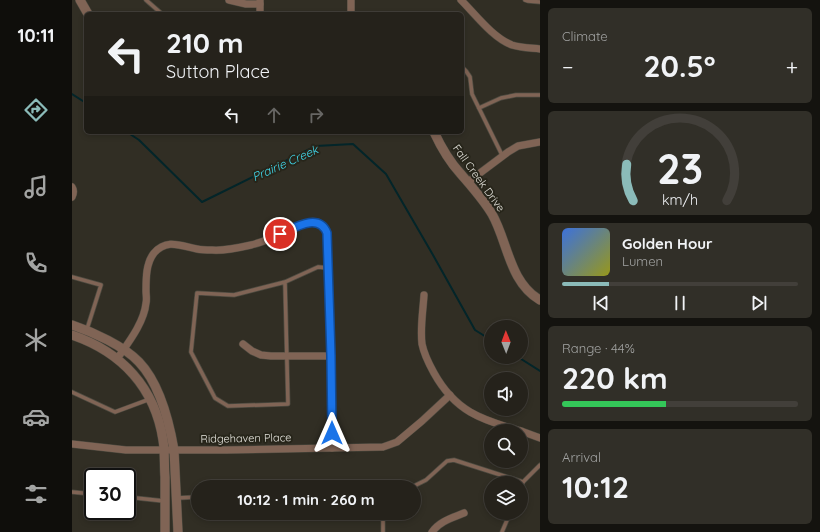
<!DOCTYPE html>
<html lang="en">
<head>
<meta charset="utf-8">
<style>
  :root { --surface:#25221b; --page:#312f28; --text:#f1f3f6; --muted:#a3a4a3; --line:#423f3a; --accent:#8bbbb9 }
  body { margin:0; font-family:Quicksand,sans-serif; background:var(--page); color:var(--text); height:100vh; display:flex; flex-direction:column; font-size:15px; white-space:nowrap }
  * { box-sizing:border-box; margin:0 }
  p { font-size:13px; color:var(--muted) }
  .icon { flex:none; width:22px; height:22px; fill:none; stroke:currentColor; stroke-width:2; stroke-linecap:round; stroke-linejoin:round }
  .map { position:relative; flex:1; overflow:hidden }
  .sheet { display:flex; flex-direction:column; gap:8px; padding:8px; background:#14130f; width:280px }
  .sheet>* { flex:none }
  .top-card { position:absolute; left:12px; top:12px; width:380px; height:122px; border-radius:6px; box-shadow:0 2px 6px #0003,0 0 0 1px var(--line); background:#25221b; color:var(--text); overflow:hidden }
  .needle { width:26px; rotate:359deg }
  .tools { position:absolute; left:412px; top:320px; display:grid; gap:8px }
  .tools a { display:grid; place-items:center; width:44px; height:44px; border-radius:50%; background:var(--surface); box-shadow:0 2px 6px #0003,0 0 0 1px var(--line); font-size:20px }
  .speed { position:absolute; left:12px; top:468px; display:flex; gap:8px; font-size:20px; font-weight:700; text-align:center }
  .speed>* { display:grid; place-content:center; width:52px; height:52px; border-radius:50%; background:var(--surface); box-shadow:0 2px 6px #0003,0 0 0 1px var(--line); line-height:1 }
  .speed .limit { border:2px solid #111; border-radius:6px; background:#fff; color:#111 }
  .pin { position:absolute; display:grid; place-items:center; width:34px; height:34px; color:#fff; margin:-17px; border:2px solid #fff; border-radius:50%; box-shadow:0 1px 4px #0007 }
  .me { position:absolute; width:44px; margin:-22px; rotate:0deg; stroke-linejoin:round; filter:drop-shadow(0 0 3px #0008) }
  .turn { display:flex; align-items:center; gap:14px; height:84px; padding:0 16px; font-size:18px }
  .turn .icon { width:52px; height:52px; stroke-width:2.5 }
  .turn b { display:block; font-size:28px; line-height:34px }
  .lanes { display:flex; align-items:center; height:38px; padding:0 16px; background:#0003; justify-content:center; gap:20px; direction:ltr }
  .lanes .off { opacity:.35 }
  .big { font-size:30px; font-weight:800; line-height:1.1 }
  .sheet .card { flex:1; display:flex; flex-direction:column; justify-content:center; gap:6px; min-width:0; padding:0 14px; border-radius:6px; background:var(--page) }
  .sheet .dial { align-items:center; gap:0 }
  .dial svg { height:104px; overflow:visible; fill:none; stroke:var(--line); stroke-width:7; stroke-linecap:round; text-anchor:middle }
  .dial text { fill:var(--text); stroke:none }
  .song { display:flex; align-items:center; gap:12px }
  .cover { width:48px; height:48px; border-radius:6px; background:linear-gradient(135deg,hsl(220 70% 55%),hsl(60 70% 35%)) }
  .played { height:4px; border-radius:2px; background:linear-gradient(90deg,var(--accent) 20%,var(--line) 20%) }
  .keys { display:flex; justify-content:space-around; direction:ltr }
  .heat { display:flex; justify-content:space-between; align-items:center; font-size:22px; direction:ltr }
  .charge { height:6px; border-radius:3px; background:linear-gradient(90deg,#34c759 44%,var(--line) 0) }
  .trip { position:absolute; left:119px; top:480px; width:230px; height:40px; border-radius:20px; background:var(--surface); box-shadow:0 2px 6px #0003,0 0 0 1px var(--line); font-weight:800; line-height:40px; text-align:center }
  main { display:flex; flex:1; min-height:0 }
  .dock { display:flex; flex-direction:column; width:72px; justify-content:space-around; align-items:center; background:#0f0e0b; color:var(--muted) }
  .dock .icon { width:28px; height:28px }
  .dock .active { color:var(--accent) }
  .dock b { font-size:18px; color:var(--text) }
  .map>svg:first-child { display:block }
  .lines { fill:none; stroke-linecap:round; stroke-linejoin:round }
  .stream { stroke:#032529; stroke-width:2 }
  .service-casing { stroke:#4d4b41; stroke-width:5 }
  .minor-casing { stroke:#4d4b41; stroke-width:8 }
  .tertiary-casing { stroke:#4d4b41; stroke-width:10 }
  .service { stroke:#806455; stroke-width:3.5 }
  .minor { stroke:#806455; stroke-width:7 }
  .tertiary { stroke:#806455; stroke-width:9 }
  .route-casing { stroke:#114b97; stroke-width:10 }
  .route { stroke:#1a73e8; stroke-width:7 }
  .labels { text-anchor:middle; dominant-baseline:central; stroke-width:4; stroke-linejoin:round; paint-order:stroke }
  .street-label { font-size:11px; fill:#e3e2db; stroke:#27251a }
  .water-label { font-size:12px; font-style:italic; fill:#41dbef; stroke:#27251a }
</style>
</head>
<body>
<main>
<nav class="dock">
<b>10:11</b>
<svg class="icon active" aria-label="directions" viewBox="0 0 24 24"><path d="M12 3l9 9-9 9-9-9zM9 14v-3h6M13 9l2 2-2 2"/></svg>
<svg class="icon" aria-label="music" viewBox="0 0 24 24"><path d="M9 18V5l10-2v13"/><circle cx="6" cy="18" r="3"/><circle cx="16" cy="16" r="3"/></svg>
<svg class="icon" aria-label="phone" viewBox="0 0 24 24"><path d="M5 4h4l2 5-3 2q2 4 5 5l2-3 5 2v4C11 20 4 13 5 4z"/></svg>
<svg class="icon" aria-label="climate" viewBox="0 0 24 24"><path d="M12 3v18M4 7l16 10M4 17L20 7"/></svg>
<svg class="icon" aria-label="car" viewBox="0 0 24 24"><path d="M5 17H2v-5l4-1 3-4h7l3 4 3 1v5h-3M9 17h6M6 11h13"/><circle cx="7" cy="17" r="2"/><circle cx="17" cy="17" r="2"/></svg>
<svg class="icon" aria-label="filters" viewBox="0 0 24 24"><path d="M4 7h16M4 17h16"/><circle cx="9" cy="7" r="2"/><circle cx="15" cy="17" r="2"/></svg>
</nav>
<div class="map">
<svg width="468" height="532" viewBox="0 0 468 532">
  <rect width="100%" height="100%" fill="#312e24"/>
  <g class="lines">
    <!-- stream -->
    <g class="stream">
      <path d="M0 94 14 103"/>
      <path d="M55 132 67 140 130 202 244 146 281 144 314 174 361 255 403 330 419 340"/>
      <path d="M446 357 468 371"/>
    </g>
    <defs>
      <g id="service">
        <path d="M74 0 90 14"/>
        <path d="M453 0 456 1 468 2"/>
        <path d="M299 14H325"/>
        <path d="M390 67 394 71 398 77 400 94 430 155"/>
        <path d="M407 108 429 98 444 95H468"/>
        <path d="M0 277 29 285 15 329"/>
        <path d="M213 282 216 404 156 406 143 398 119 352 125 293 162 295 213 282 246 267 256 268"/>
        <path d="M0 392 43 412 78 399"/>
        <path d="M340 487 354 480 375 461 382 460 451 482"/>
        <path d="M449 487 451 482 468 465"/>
        <path d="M0 492 21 494"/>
        <path d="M55 497 92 501"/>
        <path d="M105 498 126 497"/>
        <path d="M311 513V532"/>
        <path d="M430 532 438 513"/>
      </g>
      <g id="minor">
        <path d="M157 0 174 4H188"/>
        <path d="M188 0V14"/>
        <path d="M279 0V14"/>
        <path d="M389 0C404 15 421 38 440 45 449 48 459 48 468 49"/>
        <path d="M396 182 436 152 446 146 468 142"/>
        <path d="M0 187C2 190 2 193 0 197"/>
        <path d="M352 295C351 311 348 328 350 344 352 354 357 364 362 373 383 411 409 420 449 431"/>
        <path d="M171 344 180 351 189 355 199 356H259"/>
        <path d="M45 359C56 343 72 323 74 303 75 299 74 295 74 291 74 278 74 263 82 253 95 238 109 246 125 249 130 250 135 250 140 250 153 251 166 248 179 245 192 242 204 236 216 231 223 228 231 223 239 222 247 221 252 226 255 233L259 356 260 448"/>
        <path d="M449 431 468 438"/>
        <path d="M0 444 54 450H154L311 447 325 442 350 421 378 395"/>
        <path d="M360 532C368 521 380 518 392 513"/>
      </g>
      <g id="tertiary">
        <path d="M8 0 16 14"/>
        <path d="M362 132C369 147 377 161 388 173 399 186 411 199 420 214 436 242 437 282 468 300"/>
        <path d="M0 325C21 332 52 346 67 362 88 384 97 421 102 450L106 532"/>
        <path d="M0 335C50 352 83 388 91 440 93 452 92 465 93 477 93 495 93 514 93 532"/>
      </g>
    </defs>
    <!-- service casing -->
    <use href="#service" class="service-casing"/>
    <!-- minor casing -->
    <use href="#minor" class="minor-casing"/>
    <!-- tertiary casing -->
    <use href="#tertiary" class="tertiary-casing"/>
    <!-- service -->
    <use href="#service" class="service"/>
    <!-- minor -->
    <use href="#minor" class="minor"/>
    <!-- tertiary -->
    <use href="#tertiary" class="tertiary"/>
  </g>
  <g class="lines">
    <defs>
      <path id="route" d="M208 234C222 228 247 212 255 233L259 356 260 433"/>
    </defs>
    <!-- route casing -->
    <use href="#route" class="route-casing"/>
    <!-- route -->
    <use href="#route" class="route"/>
  </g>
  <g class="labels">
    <!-- street labels -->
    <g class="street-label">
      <text transform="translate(407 178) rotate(54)">Fall Creek Drive</text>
      <text transform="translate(174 438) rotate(-1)">Ridgehaven Place</text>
    </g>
    <!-- water labels -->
    <g class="water-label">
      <text transform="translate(213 163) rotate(-24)">Prairie Creek</text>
    </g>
  </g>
</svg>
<div class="tools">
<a><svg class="needle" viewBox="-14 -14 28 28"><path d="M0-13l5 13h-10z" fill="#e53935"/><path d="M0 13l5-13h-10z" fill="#a3a4a3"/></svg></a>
<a><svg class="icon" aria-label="sound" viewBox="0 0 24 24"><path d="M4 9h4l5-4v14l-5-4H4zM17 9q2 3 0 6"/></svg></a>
<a><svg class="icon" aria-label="search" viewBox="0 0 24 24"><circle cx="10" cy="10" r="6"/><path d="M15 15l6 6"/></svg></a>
<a><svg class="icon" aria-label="layers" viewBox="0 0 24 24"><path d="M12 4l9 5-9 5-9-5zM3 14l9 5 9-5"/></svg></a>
</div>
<div class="speed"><div class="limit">30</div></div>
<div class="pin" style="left:208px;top:234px;background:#d93025"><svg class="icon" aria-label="arrive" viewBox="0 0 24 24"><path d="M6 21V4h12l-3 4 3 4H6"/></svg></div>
<svg class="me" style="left:260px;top:433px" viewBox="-20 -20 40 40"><path d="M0-17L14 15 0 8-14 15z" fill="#1a73e8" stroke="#fff" stroke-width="4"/></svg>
<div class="trip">10:12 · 1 min · 260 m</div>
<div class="top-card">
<div class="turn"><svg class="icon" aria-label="left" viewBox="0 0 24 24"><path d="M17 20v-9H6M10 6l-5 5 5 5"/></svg><div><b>210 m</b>Sutton Place</div></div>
<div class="lanes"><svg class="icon" aria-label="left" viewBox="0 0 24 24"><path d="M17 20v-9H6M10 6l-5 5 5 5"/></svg><svg class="icon off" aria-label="ahead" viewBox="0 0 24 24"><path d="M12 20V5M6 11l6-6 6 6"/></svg><svg class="icon off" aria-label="right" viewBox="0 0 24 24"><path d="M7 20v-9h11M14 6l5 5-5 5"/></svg></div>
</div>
</div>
<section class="sheet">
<div class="card"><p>Climate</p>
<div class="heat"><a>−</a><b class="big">20.5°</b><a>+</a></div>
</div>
<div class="card dial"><svg viewBox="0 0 100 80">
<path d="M14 69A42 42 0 1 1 86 69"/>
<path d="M14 69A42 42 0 0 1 9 41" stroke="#8bbbb9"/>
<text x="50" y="56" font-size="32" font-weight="700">23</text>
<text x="50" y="72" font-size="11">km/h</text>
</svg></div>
<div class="card">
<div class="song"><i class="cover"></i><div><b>Golden Hour</b><p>Lumen</p></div></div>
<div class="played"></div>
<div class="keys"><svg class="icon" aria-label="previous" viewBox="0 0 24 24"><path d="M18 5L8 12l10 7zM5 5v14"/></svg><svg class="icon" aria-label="pause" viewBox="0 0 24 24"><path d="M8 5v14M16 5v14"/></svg><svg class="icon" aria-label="next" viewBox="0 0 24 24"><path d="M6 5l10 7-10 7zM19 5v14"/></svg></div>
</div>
<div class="card"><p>Range · 44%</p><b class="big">220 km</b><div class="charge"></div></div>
<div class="card"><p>Arrival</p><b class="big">10:12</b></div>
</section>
</main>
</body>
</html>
